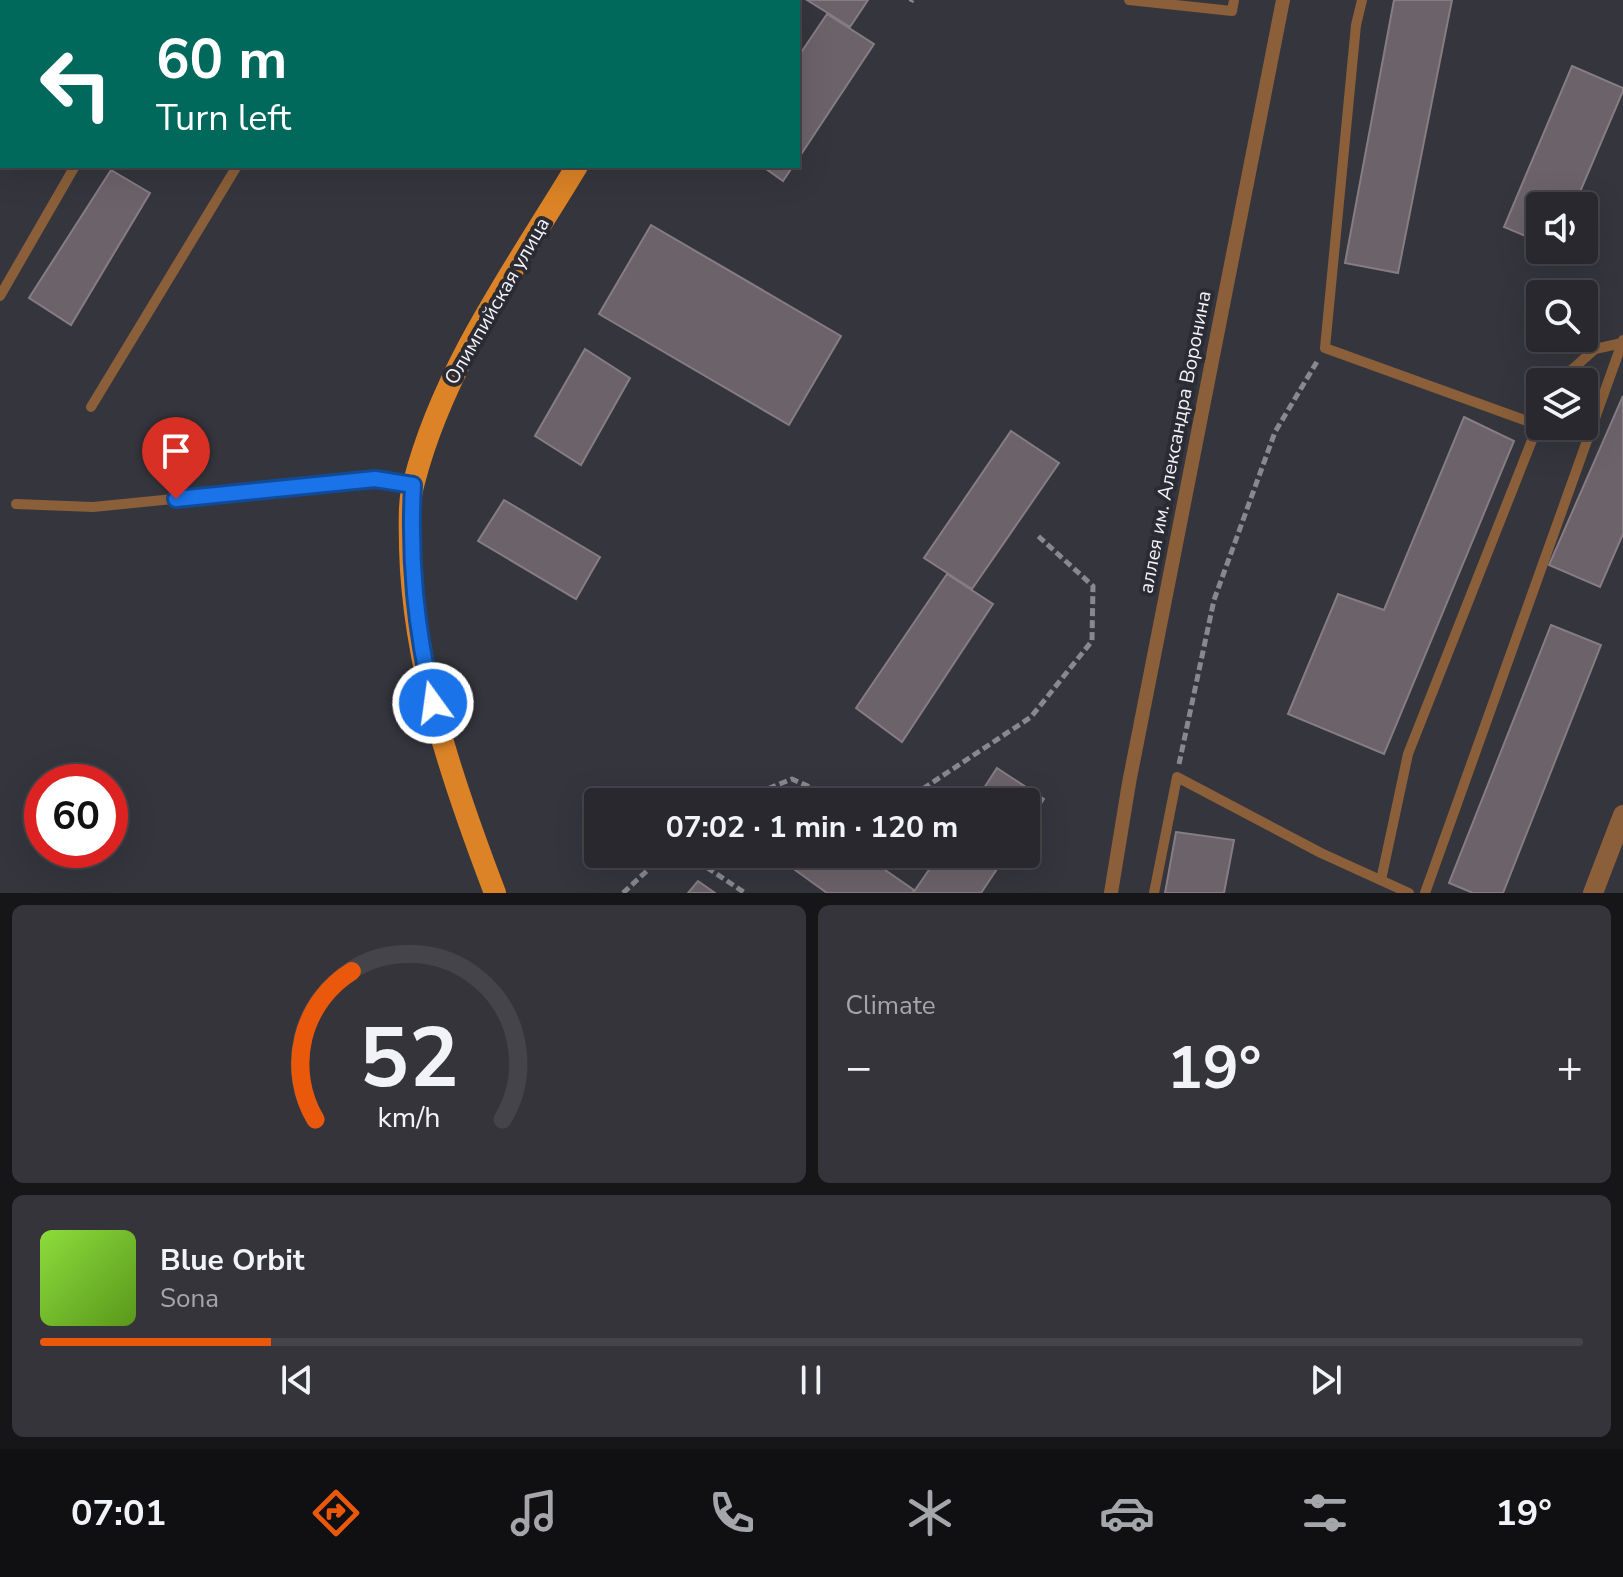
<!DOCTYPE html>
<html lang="en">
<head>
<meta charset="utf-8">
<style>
  :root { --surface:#28282e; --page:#34343a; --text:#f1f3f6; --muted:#a5a6aa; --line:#44444a; --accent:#ea580c }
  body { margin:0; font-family:"Nunito Sans",sans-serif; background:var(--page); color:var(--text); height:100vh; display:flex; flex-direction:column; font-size:30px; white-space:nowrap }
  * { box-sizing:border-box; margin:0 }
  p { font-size:26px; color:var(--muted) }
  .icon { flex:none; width:44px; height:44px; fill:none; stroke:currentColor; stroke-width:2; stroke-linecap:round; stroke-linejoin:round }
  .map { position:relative; height:893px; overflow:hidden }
  .drawer { display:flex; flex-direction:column; gap:12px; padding:12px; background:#161619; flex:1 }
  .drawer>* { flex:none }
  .banner { position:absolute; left:0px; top:0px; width:800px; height:168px; box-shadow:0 8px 32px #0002,0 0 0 2px var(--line); background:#00695c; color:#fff; overflow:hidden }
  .fabs { position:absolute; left:1526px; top:192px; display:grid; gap:16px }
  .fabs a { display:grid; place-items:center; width:72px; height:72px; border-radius:8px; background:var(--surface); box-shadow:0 8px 32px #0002,0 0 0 2px var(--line); font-size:40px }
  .speed { position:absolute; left:24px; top:764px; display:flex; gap:16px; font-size:40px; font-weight:700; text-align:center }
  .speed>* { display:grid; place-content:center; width:104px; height:104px; border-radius:50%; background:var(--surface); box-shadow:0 8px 32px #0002,0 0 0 2px var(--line); line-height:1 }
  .speed .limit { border:12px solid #d22; background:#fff; color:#111 }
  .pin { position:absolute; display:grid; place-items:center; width:68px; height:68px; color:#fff; margin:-82px -34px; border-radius:50% 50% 50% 0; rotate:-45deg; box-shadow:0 0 8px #0007 }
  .pin .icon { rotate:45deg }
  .me { position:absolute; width:88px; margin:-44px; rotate:346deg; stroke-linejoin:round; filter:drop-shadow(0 0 6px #0008) }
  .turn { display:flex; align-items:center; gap:28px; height:168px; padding:0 24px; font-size:36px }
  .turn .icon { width:104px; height:104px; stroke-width:2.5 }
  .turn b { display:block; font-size:56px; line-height:68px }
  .big { font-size:60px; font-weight:700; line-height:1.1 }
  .drawer .tile { flex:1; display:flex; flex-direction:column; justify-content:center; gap:12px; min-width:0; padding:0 28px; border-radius:12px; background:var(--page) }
  .drawer .dial { align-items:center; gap:0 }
  .dial svg { height:208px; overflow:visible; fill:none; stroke:var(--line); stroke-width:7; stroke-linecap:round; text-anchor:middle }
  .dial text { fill:var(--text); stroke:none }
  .song { display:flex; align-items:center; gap:24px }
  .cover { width:96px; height:96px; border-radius:12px; background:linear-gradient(135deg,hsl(90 70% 55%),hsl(90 70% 35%)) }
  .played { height:8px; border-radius:4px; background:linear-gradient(90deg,var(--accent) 15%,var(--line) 15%) }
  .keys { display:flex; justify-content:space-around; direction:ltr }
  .heat { display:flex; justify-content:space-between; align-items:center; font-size:44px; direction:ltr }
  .drawer .tiles { flex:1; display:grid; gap:12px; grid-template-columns:1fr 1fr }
  .tile:last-child { grid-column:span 2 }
  .trip { position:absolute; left:584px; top:788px; width:456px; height:80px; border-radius:8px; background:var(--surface); box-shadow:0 8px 32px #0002,0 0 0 2px var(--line); font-weight:700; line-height:80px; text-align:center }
  .tabs { display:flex; height:128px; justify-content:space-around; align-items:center; background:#101012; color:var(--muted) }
  .tabs .icon { width:56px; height:56px }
  .tabs .active { color:var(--accent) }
  .tabs b { font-size:36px; color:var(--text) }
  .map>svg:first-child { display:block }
  .building { fill:#6b6369; stroke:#867d83; stroke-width:2 }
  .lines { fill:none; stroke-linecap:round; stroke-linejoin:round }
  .path { stroke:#88888f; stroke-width:5; stroke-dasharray:8 4; stroke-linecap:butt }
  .service { stroke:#8a5f39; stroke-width:10 }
  .pedestrian { stroke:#8a5f39; stroke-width:14 }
  .minor { stroke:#8a5f39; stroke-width:20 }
  .primary { stroke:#db8326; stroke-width:22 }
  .route-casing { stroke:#114b97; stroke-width:20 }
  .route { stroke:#1a73e8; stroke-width:14 }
  .labels { text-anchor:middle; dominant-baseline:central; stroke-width:8; stroke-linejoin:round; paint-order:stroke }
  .street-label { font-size:20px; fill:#f3f3f8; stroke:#2b2b33 }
</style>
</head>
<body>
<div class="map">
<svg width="1623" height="893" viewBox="0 0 1623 893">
  <rect width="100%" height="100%" fill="#35353d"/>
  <!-- building -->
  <g class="building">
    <path d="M226 0H285L225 2Z"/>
    <path d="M807 0H868L850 27Z"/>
    <path d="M1394 0H1452L1398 273 1345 263Z"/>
    <path d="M827 14 874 44 798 159V57Z"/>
    <path d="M1572 66 1623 88V91L1574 206H1540V242L1504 227Z"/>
    <path d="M762 166H793L783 181Z"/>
    <path d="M111 170 150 193 71 325 29 298Z"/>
    <path d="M651 225 841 336 789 425 599 314Z"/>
    <path d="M585 349 630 378 581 465 535 436Z"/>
    <path d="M1623 396V534L1600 587 1549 565Z"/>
    <path d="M1464 417 1514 441 1384 754 1288 714 1338 594 1384 610Z"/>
    <path d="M1011 431 1059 463 972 589 924 558Z"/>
    <path d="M504 500 600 557 576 599 478 541Z"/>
    <path d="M947 574 993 604 902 742 856 708Z"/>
    <path d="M1551 625 1601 645 1503 893H1473L1449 883Z"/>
    <path d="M997 768 1044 799 1026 826V802H975Z"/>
    <path d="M1176 832 1234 840 1224 893H1165Z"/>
    <path d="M773 854H862L914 890 912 893H827Z"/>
    <path d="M940 854H1007L981 893H913Z"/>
    <path d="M698 881 715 893H688Z"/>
  </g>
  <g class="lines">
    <!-- path -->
    <g class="path">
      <path d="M911 2 912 0"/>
      <path d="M1179 764 1214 600 1275 432 1318 360"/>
      <path d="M735 802 792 779 843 802"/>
      <path d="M903 802 1031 717 1092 641 1093 586 1037 535"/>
      <path d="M687 854 745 893"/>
      <path d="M623 893 665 854"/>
    </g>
    <!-- service -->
    <g class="service">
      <path d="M642 0 645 2"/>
      <path d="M1129 0 1232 11 1234 0"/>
      <path d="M1362 0 1356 25 1325 348 1538 425 1540 420"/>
      <path d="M171 2 172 0"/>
      <path d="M336 2 337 0"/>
      <path d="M0 296 75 166"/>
      <path d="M1558 382 1595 349 1622 343 1623 340"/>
      <path d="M91 407 237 166"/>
      <path d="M16 504 93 507 375 479 413 485"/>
      <path d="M1381 880 1408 754 1538 425"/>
      <path d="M1154 893 1177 777 1321 853 1409 893"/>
      <path d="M1425 893 1622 343"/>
    </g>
    <!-- pedestrian -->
    <path class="pedestrian" d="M1111 893 1129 783 1283 0"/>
    <!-- minor -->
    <path class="minor" d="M1593 893 1623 815"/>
    <!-- primary -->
    <g class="primary">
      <path d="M675 2 677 0"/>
      <path d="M495 893C453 783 413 667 410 548 410 527 408 502 414 482 444 366 516 267 577 166"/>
    </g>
  </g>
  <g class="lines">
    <defs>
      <path id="route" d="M176 499 375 479 413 485C409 561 416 629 433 703"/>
    </defs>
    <!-- route casing -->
    <use href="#route" class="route-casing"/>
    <!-- route -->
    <use href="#route" class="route"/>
  </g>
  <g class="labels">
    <!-- street labels -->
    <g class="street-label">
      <text transform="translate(497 301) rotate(-60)">Олимпийская улица</text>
      <text transform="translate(1175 442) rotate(-79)">аллея им. Александра Воронина</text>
    </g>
  </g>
</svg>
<div class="fabs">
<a><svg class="icon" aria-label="sound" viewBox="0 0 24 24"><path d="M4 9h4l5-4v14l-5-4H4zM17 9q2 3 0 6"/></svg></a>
<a><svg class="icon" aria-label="search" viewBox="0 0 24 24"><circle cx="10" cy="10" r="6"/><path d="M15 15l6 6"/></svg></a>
<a><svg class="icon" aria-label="layers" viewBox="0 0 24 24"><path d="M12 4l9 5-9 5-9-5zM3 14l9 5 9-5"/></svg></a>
</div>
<div class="speed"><div class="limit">60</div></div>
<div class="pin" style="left:176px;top:499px;background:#d93025"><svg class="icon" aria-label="arrive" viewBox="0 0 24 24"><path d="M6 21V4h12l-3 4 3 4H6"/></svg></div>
<svg class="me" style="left:433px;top:703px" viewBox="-20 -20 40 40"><circle r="17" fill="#1a73e8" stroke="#fff" stroke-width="3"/><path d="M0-11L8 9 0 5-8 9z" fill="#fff"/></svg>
<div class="trip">07:02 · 1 min · 120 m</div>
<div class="banner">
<div class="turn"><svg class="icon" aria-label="left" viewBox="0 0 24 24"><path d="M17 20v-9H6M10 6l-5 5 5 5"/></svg><div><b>60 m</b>Turn left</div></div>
</div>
</div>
<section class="drawer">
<div class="tiles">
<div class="tile dial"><svg viewBox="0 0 100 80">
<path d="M14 69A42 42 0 1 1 86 69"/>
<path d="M14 69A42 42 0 0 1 28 12" stroke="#ea580c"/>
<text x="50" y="56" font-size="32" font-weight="700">52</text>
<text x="50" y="72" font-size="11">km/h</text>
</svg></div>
<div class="tile"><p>Climate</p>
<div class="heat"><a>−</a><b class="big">19°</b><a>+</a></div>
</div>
<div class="tile">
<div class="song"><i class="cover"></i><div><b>Blue Orbit</b><p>Sona</p></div></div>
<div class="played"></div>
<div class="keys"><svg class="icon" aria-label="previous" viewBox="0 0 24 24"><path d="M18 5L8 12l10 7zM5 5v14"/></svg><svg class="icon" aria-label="pause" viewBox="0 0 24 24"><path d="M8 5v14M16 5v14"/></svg><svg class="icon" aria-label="next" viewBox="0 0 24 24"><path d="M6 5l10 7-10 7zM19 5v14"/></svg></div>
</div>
</div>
</section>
<nav class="tabs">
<b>07:01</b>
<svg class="icon active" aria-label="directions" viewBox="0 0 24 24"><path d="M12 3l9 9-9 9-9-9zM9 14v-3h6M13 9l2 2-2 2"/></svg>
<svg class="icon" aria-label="music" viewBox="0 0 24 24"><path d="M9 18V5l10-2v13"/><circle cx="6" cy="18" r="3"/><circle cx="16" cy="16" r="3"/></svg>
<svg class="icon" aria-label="phone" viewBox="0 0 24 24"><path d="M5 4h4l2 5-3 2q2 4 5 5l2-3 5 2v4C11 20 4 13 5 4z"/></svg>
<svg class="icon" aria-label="climate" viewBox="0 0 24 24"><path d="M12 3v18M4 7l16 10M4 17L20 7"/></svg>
<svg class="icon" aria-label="car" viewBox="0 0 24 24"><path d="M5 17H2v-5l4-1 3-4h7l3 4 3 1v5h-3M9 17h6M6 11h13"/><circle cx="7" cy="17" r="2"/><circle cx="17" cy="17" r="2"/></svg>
<svg class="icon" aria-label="filters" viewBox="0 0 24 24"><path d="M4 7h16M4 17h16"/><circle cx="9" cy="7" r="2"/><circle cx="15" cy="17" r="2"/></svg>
<b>19°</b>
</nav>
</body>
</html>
